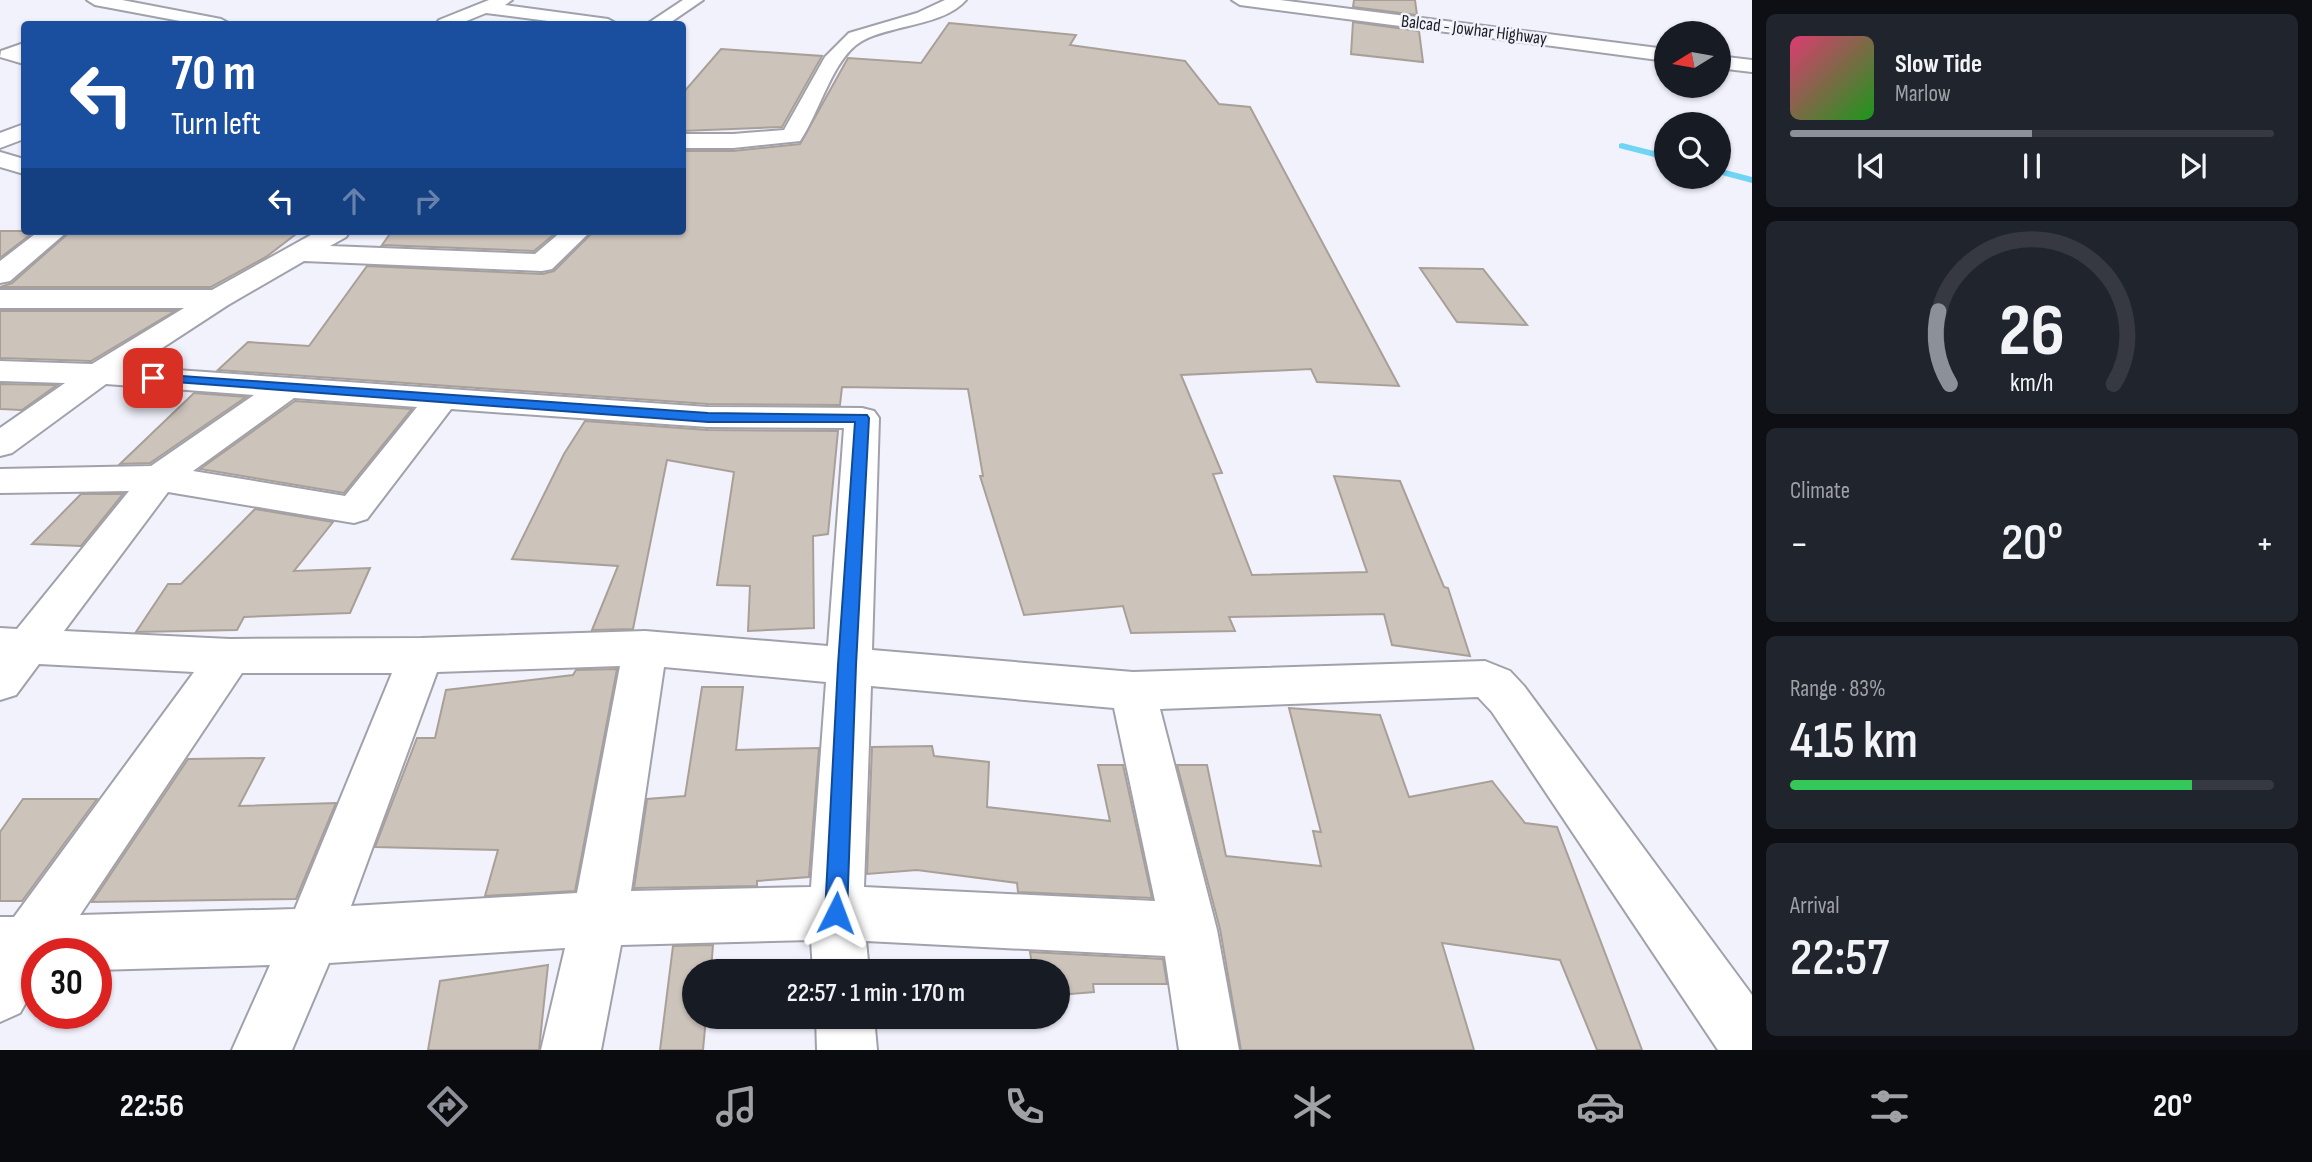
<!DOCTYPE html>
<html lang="en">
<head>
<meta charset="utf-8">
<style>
  :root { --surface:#171b24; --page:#20242c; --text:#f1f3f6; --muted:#9ea1a6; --line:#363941; --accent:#8c9099 }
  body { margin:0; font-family:"Sofia Sans Condensed",sans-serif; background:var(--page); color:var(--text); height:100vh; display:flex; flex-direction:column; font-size:26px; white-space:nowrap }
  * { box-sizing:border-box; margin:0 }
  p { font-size:23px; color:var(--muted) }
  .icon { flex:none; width:38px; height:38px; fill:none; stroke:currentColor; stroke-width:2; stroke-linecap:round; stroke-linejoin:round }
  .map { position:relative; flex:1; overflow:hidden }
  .sheet { display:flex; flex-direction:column; gap:14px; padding:14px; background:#0d0f14; width:560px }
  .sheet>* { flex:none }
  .guide { position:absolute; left:21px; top:21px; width:665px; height:214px; border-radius:7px; box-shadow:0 2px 5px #0004; background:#1a4fa0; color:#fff; overflow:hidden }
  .needle { width:46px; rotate:259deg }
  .controls { position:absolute; left:1654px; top:21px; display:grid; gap:14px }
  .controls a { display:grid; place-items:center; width:77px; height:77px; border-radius:50%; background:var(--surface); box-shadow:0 2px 5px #0004; font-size:35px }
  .speed { position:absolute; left:21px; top:938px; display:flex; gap:14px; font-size:35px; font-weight:700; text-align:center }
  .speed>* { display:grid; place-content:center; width:91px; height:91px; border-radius:50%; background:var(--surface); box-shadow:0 2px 5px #0004; line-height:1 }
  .speed .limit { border:10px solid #d22; background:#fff; color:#111 }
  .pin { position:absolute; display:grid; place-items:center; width:60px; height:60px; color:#fff; margin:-30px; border-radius:14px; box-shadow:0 4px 10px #0006 }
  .me { position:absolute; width:77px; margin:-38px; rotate:3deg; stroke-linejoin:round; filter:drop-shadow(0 0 5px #0008) }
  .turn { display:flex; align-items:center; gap:24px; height:147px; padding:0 35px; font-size:32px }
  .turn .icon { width:91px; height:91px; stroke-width:2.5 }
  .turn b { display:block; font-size:49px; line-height:60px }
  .lanes { display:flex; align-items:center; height:66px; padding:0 35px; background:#0003; justify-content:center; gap:35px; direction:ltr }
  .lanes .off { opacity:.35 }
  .big { font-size:52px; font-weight:600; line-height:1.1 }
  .sheet .widget { flex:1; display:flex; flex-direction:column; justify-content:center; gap:10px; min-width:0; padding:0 24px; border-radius:10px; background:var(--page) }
  .sheet .dial { align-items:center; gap:0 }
  .dial svg { height:182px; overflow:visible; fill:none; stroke:var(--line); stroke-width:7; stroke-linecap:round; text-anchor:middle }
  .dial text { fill:var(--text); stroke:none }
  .song { display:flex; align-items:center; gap:21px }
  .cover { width:84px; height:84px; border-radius:10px; background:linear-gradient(135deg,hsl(340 70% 55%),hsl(120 70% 35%)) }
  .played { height:7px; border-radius:4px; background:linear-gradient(90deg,var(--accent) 50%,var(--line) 50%) }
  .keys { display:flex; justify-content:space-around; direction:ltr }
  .heat { display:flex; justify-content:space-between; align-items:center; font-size:38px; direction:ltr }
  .charge { height:10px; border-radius:5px; background:linear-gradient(90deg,#34c759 83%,var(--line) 0) }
  .trip { position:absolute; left:682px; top:959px; width:388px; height:70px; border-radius:35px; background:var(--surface); box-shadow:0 2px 5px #0004; font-weight:600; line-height:70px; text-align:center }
  .menu { display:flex; height:112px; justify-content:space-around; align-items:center; background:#090b0e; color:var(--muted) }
  .menu .icon { width:49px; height:49px }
  .menu .current { color:var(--accent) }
  .menu b { font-size:32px; color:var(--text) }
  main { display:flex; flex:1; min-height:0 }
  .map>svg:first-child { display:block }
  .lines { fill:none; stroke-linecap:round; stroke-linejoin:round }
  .stream { fill:#70d4f5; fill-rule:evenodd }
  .building { fill:#ccc3bb; stroke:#a8a098; stroke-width:2 }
  .minor-casing { stroke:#a1a1ab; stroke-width:4 }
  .primary-casing { stroke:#a1a1ab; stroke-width:4 }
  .minor { fill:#fff; fill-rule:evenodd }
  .primary { fill:#fff; fill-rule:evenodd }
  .route { fill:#1a73e8; stroke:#114b97; stroke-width:2 }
  .labels { text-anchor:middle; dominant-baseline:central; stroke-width:5; stroke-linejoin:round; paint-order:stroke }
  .far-street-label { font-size:18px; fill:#1c1c20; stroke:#f2f2fd }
</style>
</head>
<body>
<main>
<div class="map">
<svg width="1752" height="1050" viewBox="0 0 1752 1050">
  <rect width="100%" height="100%" fill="#f2f2fd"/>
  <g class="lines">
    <!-- stream -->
    <g class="stream">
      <path d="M1622 143 1666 154V160L1619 148V144Z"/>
      <path d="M1718 168 1752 177V183L1718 174Z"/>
    </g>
  </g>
  <!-- building -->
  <g class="building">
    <path d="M1354 0H1415L1417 15 1353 7Z"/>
    <path d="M1353 22 1419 31 1423 62 1351 54Z"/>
    <path d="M949 23 1076 35 1070 45 1185 61 1219 104 1250 107 1399 386 1317 382 1311 369 1181 375 1222 473 1213 474 1252 575 1367 572 1334 476 1400 481 1444 587 1448 588 1470 656 1392 645 1384 614 1229 617 1235 631 1131 633 1123 606 1024 615 980 476H983L968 389 842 387 840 405 708 404 218 370 248 342 309 346 367 266 543 274 554 271 594 231H682V151H733L800 144 848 58 921 63Z"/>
    <path d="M721 49 822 56 782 127 682 131V94Z"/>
    <path d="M0 231H35L0 258Z"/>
    <path d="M71 231H300L266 257 211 287H0L12 283Z"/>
    <path d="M392 231H558L534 251 382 245Z"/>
    <path d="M1420 268 1483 269 1527 325 1457 322Z"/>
    <path d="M0 311H175L91 361 0 358Z"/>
    <path d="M0 384 57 385 22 410 0 409Z"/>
    <path d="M194 393 246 397 150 463 120 464Z"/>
    <path d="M295 401 412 409 344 493 200 469Z"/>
    <path d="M585 421 708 430 838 431 828 534 813 536 814 628 748 631 750 586 717 585 734 472 667 460 633 629 592 630 618 566 512 559 564 454Z"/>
    <path d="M81 494H123L81 546 32 544Z"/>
    <path d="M255 509 333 522 294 571 370 568 350 613 244 617 237 630 136 632 168 584H181Z"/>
    <path d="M617 669 575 891 485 896 498 850 375 847 417 738H435L446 690 573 675 576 670Z"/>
    <path d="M702 687H743L736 750 819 748 809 877 757 881V886L634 888 647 799 685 796Z"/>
    <path d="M1289 708 1380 715 1409 797 1492 781 1525 823 1557 827 1642 1050H1597L1560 960 1442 943 1474 1050H1241L1220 929 1177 765H1207L1226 856 1321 866 1313 831 1321 832Z"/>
    <path d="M932 746 934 756 989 762 987 807 1110 821 1098 765H1123L1152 898 1018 892 1017 883 917 870 867 874 872 747Z"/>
    <path d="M264 758 239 806 336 803 296 899 92 902 188 759Z"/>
    <path d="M23 799H97L22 901H0V832Z"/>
    <path d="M713 945 711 971H695V1017H706L703 1050H660L673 946Z"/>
    <path d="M1030 952 1163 959 1167 984H1093L1094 992 1059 995V971H1033Z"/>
    <path d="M548 965 539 1050H428L440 981Z"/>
  </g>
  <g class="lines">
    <defs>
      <g id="minor">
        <path d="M87 0H122L221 19 230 24H196L95 5Z"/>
        <path d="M489 0H512L505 5 608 19 617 24H571L486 13 459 24H436L439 20Z"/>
        <path d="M683 0H703L668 24H647Z"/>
        <path d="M945 0H966C944 26 889 25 862 41 833 57 819 114 800 141L733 148H682V134H733L784 130 825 57 849 33 917 13Z"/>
        <path d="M24 43V64L0 57 1 51Z"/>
        <path d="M24 124V139L0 148V133Z"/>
        <path d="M0 152 24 159V174L0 167Z"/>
        <path d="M39 231H68L10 281 0 283V261Z"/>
        <path d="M318 231H350L346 237 330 246 535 254 562 231H591L552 269 542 271 304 261 228 305 133 367 708 407 862 408 874 411 879 418 872 650 1133 672 1485 661 1510 671 1524 686 1752 995V1050H1718L1492 712 1478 697 1160 709 1217 930 1239 1050H1179L1165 956 866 941 869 971H813L811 940 621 945 601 1050H541L565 948 329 963 292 1050H232L270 965 96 970V954H37V983L20 1013 0 1022V917H14L194 672 39 664 16 695 0 700V628L17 629 129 491 0 493V469L151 466 254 395 106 384 12 453 0 456V428L65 383 0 381V361L92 364 184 308H0V290H212ZM294 398 417 407 345 496 193 471ZM451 409 708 427 844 428 828 646 645 631 421 638 230 639 64 631 168 492 354 523 367 519ZM620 666 577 893 351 906 437 672ZM664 667 826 682 811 887 631 891ZM242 673H392L295 909 80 915ZM871 686 1114 708 1155 901 864 887Z"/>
        <path d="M816 1017H874L877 1050H817Z"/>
      </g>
      <g id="primary">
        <path d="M1232 0H1280L1666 49V61L1240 5Z"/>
        <path d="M1718 56 1752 60V72L1718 68Z"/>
      </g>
    </defs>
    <!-- minor casing -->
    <use href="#minor" class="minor-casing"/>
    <!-- primary casing -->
    <use href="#primary" class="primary-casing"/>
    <!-- minor -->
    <use href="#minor" class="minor"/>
    <!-- primary -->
    <use href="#primary" class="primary"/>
  </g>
  <!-- route -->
  <path class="route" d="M153 374 708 413 867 415 869 418 856 665 847 913 844 921 836 924 828 921 825 913 838 665 855 422H708L148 380 146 378Z"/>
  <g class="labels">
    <!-- far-street labels -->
    <g class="far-street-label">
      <text transform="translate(1474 30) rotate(7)">Balcad - Jowhar Highway</text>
    </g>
  </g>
</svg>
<div class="controls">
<a><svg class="needle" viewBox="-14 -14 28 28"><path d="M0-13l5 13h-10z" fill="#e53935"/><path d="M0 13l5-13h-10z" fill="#9ea1a6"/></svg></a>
<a><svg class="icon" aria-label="search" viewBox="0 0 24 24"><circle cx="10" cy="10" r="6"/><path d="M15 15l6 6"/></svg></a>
</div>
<div class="speed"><div class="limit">30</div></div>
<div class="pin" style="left:153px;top:378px;background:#d93025"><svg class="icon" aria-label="arrive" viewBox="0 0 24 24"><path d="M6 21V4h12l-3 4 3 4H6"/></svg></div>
<svg class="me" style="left:836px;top:913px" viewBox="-20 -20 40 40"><path d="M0-17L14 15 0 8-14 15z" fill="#1a73e8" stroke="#fff" stroke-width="4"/></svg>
<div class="trip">22:57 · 1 min · 170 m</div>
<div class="guide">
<div class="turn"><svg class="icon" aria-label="left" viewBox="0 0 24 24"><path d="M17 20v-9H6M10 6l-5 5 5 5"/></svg><div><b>70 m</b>Turn left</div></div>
<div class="lanes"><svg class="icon" aria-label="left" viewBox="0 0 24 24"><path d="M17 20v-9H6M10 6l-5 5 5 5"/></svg><svg class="icon off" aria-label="ahead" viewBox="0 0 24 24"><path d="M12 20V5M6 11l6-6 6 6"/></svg><svg class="icon off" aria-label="right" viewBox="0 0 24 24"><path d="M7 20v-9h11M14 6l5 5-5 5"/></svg></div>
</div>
</div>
<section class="sheet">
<div class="widget">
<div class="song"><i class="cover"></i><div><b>Slow Tide</b><p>Marlow</p></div></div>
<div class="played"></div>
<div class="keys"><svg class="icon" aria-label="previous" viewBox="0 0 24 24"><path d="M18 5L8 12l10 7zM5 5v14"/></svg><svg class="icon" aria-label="pause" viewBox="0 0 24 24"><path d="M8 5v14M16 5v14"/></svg><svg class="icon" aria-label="next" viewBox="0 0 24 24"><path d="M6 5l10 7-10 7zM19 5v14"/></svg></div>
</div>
<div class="widget dial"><svg viewBox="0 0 100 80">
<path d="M14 69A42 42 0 1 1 86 69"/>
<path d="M14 69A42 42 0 0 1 9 37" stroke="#8c9099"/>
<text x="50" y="56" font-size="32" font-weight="700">26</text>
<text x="50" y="72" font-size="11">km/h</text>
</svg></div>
<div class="widget"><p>Climate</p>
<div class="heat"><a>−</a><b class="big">20°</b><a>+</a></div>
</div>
<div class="widget"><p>Range · 83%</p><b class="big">415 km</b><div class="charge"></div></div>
<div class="widget"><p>Arrival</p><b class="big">22:57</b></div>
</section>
</main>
<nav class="menu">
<b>22:56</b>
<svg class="icon current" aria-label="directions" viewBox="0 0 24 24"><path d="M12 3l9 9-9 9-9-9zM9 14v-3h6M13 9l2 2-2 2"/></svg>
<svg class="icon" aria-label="music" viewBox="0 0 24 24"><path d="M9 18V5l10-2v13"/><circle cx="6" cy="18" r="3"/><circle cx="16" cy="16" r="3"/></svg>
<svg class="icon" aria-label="phone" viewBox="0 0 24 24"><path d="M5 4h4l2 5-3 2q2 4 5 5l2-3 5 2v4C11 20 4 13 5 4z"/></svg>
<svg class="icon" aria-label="climate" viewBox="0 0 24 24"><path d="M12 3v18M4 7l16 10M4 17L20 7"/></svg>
<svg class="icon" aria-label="car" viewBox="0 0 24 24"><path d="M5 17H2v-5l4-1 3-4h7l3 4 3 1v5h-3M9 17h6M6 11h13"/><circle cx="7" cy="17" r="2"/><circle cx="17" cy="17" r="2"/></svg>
<svg class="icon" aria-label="filters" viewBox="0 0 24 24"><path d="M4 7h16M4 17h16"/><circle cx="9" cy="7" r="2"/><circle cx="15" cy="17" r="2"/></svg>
<b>20°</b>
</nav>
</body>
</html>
